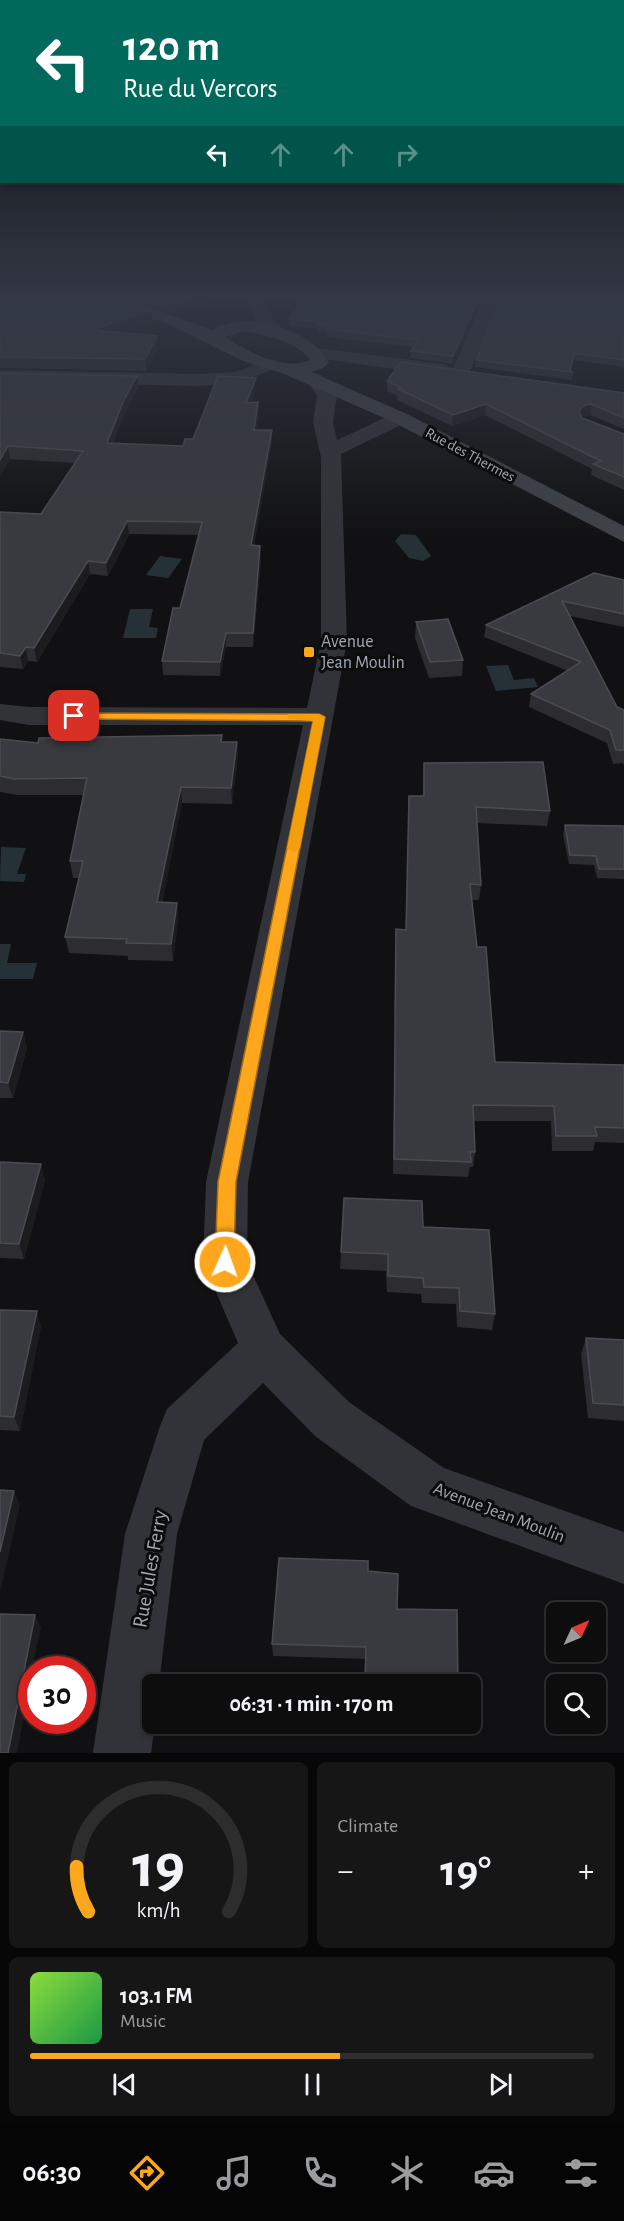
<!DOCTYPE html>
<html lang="en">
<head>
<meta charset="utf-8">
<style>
  :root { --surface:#0d0d0e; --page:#161617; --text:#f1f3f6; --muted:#9a9c9e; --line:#2d2d2e; --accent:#ffa71c }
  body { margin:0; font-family:"Alegreya Sans",sans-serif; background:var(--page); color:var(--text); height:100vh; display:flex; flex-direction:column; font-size:22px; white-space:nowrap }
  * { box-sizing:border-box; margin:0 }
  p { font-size:20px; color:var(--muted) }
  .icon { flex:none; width:33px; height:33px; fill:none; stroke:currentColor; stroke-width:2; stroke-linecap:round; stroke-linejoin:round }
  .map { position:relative; height:1753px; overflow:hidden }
  .drawer { display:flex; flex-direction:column; gap:9px; padding:9px; background:#070708; flex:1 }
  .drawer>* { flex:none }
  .banner { position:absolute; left:0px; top:0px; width:624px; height:183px; box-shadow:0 3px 9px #0003,0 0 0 2px var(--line); background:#00695c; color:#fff; overflow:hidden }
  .needle { width:39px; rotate:46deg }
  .fabs { position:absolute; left:546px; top:1602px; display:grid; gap:12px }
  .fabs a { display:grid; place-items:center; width:60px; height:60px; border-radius:9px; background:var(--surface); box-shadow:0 3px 9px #0003,0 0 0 2px var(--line); font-size:30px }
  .speed { position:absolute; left:18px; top:1656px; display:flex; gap:12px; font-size:30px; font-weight:700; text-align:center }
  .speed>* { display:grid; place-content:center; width:78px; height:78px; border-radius:50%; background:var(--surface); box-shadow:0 3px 9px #0003,0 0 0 2px var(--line); line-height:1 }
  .speed .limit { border:9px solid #d22; background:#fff; color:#111 }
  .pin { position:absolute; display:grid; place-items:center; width:51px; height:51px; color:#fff; margin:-26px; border-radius:12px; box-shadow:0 3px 9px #0006 }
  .me { position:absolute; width:66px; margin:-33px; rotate:2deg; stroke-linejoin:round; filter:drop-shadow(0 0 4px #0008) }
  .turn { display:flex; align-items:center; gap:21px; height:126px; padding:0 24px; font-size:27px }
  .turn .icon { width:78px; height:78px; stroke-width:2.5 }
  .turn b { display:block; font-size:42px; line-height:51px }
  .lanes { display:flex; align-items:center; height:57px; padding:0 24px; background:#0003; justify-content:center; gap:30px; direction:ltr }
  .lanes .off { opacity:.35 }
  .big { font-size:45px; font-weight:700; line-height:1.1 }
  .drawer .tile { flex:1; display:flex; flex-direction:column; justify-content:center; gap:9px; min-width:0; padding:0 21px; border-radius:9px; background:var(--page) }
  .drawer .dial { align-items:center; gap:0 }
  .dial svg { height:156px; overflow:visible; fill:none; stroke:var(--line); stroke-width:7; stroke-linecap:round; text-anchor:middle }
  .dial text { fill:var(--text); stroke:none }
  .song { display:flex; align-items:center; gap:18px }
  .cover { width:72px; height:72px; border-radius:9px; background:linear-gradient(135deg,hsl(90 70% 55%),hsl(140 70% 35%)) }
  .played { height:6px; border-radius:3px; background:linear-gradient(90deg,var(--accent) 55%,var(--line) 55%) }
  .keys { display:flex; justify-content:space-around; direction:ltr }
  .heat { display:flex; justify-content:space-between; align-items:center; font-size:33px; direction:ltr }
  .drawer .tiles { flex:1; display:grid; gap:9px; grid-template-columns:1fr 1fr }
  .tile:last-child { grid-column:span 2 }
  .trip { position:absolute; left:142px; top:1674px; width:339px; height:60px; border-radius:9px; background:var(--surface); box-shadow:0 3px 9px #0003,0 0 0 2px var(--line); font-weight:700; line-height:60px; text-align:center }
  .tabs { display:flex; height:96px; justify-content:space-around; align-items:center; background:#050506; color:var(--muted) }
  .tabs .icon { width:42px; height:42px }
  .tabs .on { color:var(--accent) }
  .tabs b { font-size:27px; color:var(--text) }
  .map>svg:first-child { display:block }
  .water { fill:#263037 }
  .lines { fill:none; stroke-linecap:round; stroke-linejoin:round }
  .street { fill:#323338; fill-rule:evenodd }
  .secondary { fill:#3f4248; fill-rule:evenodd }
  .wall { fill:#2d2d31 }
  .shaded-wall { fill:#1c1c1f }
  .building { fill:#393a3f; stroke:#4a4c51; stroke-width:1.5 }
  .route { fill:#ffa71c; stroke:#a66d12; stroke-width:1.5 }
  .slow { fill:#f59e0b }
  .poi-dot { fill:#ffa71c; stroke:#0c0c0d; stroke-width:2 }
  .labels { text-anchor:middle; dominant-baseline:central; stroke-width:6; stroke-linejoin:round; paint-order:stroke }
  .far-street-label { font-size:15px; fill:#a1a8b4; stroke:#0c0c0d }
  .poi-label { font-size:18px; fill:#a1a8b4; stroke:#0c0c0d; text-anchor:start }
  .street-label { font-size:18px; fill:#a1a8b4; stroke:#0c0c0d }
  .near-street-label { font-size:21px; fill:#a1a8b4; stroke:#0c0c0d }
</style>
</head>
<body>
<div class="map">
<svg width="624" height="1753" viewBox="0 0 624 1753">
  <rect width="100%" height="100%" fill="#111113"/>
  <!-- water -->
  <g class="water">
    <path d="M401 534 416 535 431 556 423 561 409 558 395 541Z"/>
    <path d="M160 556 182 559 168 578 146 575Z"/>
    <path d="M130 609H153L149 627 158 628 156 638H123Z"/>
    <path d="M508 665 514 680 534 678 538 687 496 691 486 666Z"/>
    <path d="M1 847 26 848 17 874H26L24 882 0 881Z"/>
    <path d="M0 944H11L7 963H37L33 979H0Z"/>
  </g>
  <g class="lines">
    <!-- street -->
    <g class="street">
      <path d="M244 295H260L274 320 286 332 283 336H271L258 323Z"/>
      <path d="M485 295H501L468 376 461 378 452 372 444 376 316 358 307 353 316 348 444 364 453 369Z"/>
      <path d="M270 359 276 360 279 364 276 368 238 383 199 386 0 382V370L199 374 235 372Z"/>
      <path d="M314 373 321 375 337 395 333 422 337 440 393 414H407L410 418 407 422 341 454 347 641 248 1182 247 1262 280 1334 349 1402 444 1468 624 1532V1584L411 1506 315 1436 263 1383 204 1440 177 1534 159 1684H153L155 1724 151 1753H93L125 1534 160 1426 167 1409 238 1343 203 1262 206 1182 303 725H29L0 720V704L29 707 307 708 321 641V457L313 422 317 395 305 379Z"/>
    </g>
    <!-- secondary -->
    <path class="secondary" d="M92 295H115L212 330C245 310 310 328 329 362L323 368 311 372 407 414 624 526V542L393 422 282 373 243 361 168 324 94 298ZM243 331C265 335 296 341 310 360 284 372 247 351 225 337Z"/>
  </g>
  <!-- wall -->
  <g class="wall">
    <path d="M0 295 152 310V321L118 333 158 347 146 371 0 368Z"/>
    <path d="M120 295H229L173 314Z"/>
    <path d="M483 295 453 364 410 358 411 351 413 347 326 337V333L318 332V329L289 326V319Z"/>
    <path d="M624 295V367L573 360 571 371 573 372 572 380 475 367 476 360Z"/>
    <path d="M0 373 137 376 138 387 124 414 113 443 183 446 256 389 251 403 258 402 259 414 256 430H272V442L254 545 261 559 253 647H226L220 676 163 675 162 661 180 608 199 535 129 534 108 576 90 574 37 662 28 661 23 669 0 667V512L41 514 75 463 10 459 0 476Z"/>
    <path d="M387 381 624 393V429L590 415 581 417 624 434V490L591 475 592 469 485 415 452 426 397 400 398 396 387 391Z"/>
    <path d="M624 580V627L570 616 617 707 624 710V766L623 763 613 764 607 743 529 707 531 694 568 671 484 637 486 625Z"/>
    <path d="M416 622 463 660 462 676 429 678 415 638Z"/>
    <path d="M0 739 38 743 237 742 238 758 232 804 182 803 162 903H177L178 920 173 961 128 960V956L69 953 65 937 79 878H73L70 861 83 795H17L0 792Z"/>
    <path d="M424 763 550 811 547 826 477 823 481 885 479 900H472L477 947 495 1062 624 1065V1143L595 1142 593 1151H552L551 1121H473L475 1152 473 1167H470L468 1177 393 1174 395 945 396 929 406 930 409 796H423V778Z"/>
    <path d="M565 825 624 826V879L597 878 594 865 569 864 563 834Z"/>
    <path d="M0 1031 23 1032 27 1048 13 1098H0Z"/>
    <path d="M0 1162 45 1180 24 1259 0 1258Z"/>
    <path d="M423 1227 495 1314 492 1330 457 1327 456 1304 422 1303 421 1294 387 1292 386 1271 340 1269 341 1252Z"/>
    <path d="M0 1310 41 1326 20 1431 0 1430Z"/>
    <path d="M586 1338 624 1340V1421L588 1418 581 1354Z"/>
    <path d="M368 1571 397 1609 458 1684H364L365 1659 273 1656 272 1644Z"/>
  </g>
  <!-- shaded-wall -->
  <g class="shaded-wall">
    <path d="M198 295H229L173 314V303Z"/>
    <path d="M480 295H483L453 364V356Z"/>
    <path d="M152 310V321L93 341 92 330Z"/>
    <path d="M157 336 158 347 146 371 145 359Z"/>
    <path d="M137 376 138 387 124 414 108 455 107 443 123 402Z"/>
    <path d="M256 378V389L247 414 246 403Z"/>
    <path d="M258 402 259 414 254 442V430Z"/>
    <path d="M486 404 485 415 452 426 453 415Z"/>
    <path d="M591 404 590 415 581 417 579 411 583 406Z"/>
    <path d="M272 430V442L252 559 251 545Z"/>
    <path d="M8 446 10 459 0 476V460Z"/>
    <path d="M127 521 129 534 108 576 106 563Z"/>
    <path d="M260 546 261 559 253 647V633Z"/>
    <path d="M88 561 90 574 37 662 34 648Z"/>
    <path d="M226 633V647L220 676V662Z"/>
    <path d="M26 647 28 661 23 669 20 656Z"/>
    <path d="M237 742 238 758 232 804 231 788Z"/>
    <path d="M181 787 182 803 159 919 157 902Z"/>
    <path d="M177 903 178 920 173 961 171 944Z"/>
    <path d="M23 1032 27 1048 13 1098 8 1083Z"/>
    <path d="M41 1164 45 1180 24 1259 19 1244Z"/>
    <path d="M37 1311 41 1326 20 1431 14 1417Z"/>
    <path d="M14 1491 20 1505 0 1592V1552Z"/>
    <path d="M35 1615 41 1627 32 1670V1674L17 1753H8Z"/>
  </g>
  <!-- building -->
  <g class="building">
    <path d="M0 295H106L152 310 92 330 157 336 145 359 0 357Z"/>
    <path d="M149 295H198L173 303Z"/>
    <path d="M307 295H480L453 356 411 351 418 340 326 329 328 325H318L320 322 289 319Z"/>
    <path d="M502 295H624V360L574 353 570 371 573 372 476 360Z"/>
    <path d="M401 362 624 393V418L591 404 583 406 579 411 582 418 624 434V477L593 464 601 461 486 404 453 415 398 389 402 388 387 381Z"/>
    <path d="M0 373 137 376 123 402 107 443 183 446 185 439H193L218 376 256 378 246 403 258 402 254 430H272L251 545 260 546 253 633H226L220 662 162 661 173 608H180L202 522 127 521 106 563 88 561 34 648 26 647 20 656 0 653V512L41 514 83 451 8 446 0 460Z"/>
    <path d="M594 573 624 580V614L562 601 617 707 624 710V750H616L610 730 531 694 581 662 486 625Z"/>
    <path d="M448 619 463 660 430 662 416 622Z"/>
    <path d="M222 735 221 742H237L231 788 181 787 157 902 177 903 171 944 126 943 127 939 65 937 83 861H70L87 778 14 779 0 776V739L38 743 39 738Z"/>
    <path d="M543 762 550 811 476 807 481 885 470 884 477 947H486L495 1062 624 1065V1128L595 1127 597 1136H556L554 1106 473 1105 475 1152H470L471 1162 394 1159 396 929 406 930 409 796H424V763Z"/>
    <path d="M565 825 624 826V869H599L596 856 570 855Z"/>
    <path d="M0 1031 23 1032 8 1083 0 1082Z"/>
    <path d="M0 1162 41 1164 19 1244 0 1243Z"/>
    <path d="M344 1198 422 1201 423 1227 489 1230 495 1314 460 1311 459 1288 424 1287 423 1278 388 1276V1254L341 1252Z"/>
    <path d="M0 1310 37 1311 14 1417 0 1416Z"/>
    <path d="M586 1338 624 1340V1405L593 1403Z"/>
    <path d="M0 1490 14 1491 0 1552Z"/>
    <path d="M279 1558 368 1561V1571L398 1574 397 1609 457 1610 458 1684H365L366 1647 272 1644Z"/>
    <path d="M0 1614 35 1615 8 1753H0Z"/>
  </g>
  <!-- sky -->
  <linearGradient id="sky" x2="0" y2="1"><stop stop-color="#09090a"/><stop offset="0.55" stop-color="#323844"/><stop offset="1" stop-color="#323844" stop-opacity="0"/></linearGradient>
  <rect width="624" height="540" fill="url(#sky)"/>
  <!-- route -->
  <path class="route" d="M69 713 319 714 325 717 236 1182 234 1262 231 1268 225 1270 218 1268 215 1262 218 1182 313 721 74 719 68 716Z"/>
  <!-- slow -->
  <path class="slow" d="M288 714H319L325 717 300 848 294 852 287 848 313 721 288 719Z"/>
  <!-- markers -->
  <rect class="poi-dot" x="303" y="646" width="12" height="12" rx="3"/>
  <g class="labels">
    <!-- far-street labels -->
    <g class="far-street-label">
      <text transform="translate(470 455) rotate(28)">Rue des Thermes</text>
    </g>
    <!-- poi labels -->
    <g class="poi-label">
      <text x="321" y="642">Avenue<tspan x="321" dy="21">Jean Moulin</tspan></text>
    </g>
    <!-- street labels -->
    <g class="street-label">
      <text transform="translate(499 1513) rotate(21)">Avenue Jean Moulin</text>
    </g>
    <!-- near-street labels -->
    <g class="near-street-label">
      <text transform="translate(150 1569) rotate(-80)">Rue Jules Ferry</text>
    </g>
  </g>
</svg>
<div class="fabs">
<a><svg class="needle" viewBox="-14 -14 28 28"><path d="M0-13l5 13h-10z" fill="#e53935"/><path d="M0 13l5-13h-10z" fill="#9a9c9e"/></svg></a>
<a><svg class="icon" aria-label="search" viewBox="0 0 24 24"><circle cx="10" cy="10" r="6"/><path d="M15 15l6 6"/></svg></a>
</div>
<div class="speed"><div class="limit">30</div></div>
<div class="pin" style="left:74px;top:716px;background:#d93025"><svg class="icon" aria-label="arrive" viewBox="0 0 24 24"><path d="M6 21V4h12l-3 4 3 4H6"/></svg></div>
<svg class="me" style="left:225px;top:1262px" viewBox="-20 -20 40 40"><circle r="17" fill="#ffa71c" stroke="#fff" stroke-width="3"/><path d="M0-11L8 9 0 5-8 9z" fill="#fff"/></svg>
<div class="trip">06:31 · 1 min · 170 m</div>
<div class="banner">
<div class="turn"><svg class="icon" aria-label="left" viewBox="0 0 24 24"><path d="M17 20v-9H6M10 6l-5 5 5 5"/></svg><div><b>120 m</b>Rue du Vercors</div></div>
<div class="lanes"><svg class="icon" aria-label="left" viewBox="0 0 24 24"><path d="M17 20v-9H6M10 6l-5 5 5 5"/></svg><svg class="icon off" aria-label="ahead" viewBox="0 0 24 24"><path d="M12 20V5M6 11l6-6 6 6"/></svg><svg class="icon off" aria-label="ahead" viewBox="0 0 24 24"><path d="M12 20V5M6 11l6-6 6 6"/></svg><svg class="icon off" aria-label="right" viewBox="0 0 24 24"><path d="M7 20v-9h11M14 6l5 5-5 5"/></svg></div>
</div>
</div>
<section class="drawer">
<div class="tiles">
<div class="tile dial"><svg viewBox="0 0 100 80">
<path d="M14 69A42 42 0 1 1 86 69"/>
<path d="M14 69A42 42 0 0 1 8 46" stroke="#ffa71c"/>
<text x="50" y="56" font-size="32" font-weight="700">19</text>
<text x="50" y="72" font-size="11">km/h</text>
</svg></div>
<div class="tile"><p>Climate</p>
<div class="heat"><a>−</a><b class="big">19°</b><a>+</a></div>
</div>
<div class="tile">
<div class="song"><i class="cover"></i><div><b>103.1 FM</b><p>Music</p></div></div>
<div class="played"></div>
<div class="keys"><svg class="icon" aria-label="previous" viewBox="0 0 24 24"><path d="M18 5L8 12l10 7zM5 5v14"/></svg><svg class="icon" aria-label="pause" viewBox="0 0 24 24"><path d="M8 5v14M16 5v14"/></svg><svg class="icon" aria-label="next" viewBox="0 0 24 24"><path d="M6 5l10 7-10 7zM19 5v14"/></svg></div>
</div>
</div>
</section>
<nav class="tabs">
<b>06:30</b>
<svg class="icon on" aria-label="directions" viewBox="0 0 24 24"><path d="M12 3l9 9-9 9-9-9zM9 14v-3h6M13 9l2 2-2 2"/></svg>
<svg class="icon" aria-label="music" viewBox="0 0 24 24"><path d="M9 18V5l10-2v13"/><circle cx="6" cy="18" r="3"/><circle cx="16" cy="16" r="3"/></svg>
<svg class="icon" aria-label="phone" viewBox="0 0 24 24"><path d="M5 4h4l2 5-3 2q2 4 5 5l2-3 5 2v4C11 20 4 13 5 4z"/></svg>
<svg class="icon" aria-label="climate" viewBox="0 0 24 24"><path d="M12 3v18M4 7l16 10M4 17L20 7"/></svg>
<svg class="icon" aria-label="car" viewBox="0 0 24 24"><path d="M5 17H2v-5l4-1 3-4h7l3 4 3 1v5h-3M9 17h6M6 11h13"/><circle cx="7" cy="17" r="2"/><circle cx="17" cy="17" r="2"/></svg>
<svg class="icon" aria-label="filters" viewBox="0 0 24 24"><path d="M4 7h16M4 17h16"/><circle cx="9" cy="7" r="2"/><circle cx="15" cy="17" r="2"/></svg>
</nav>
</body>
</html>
